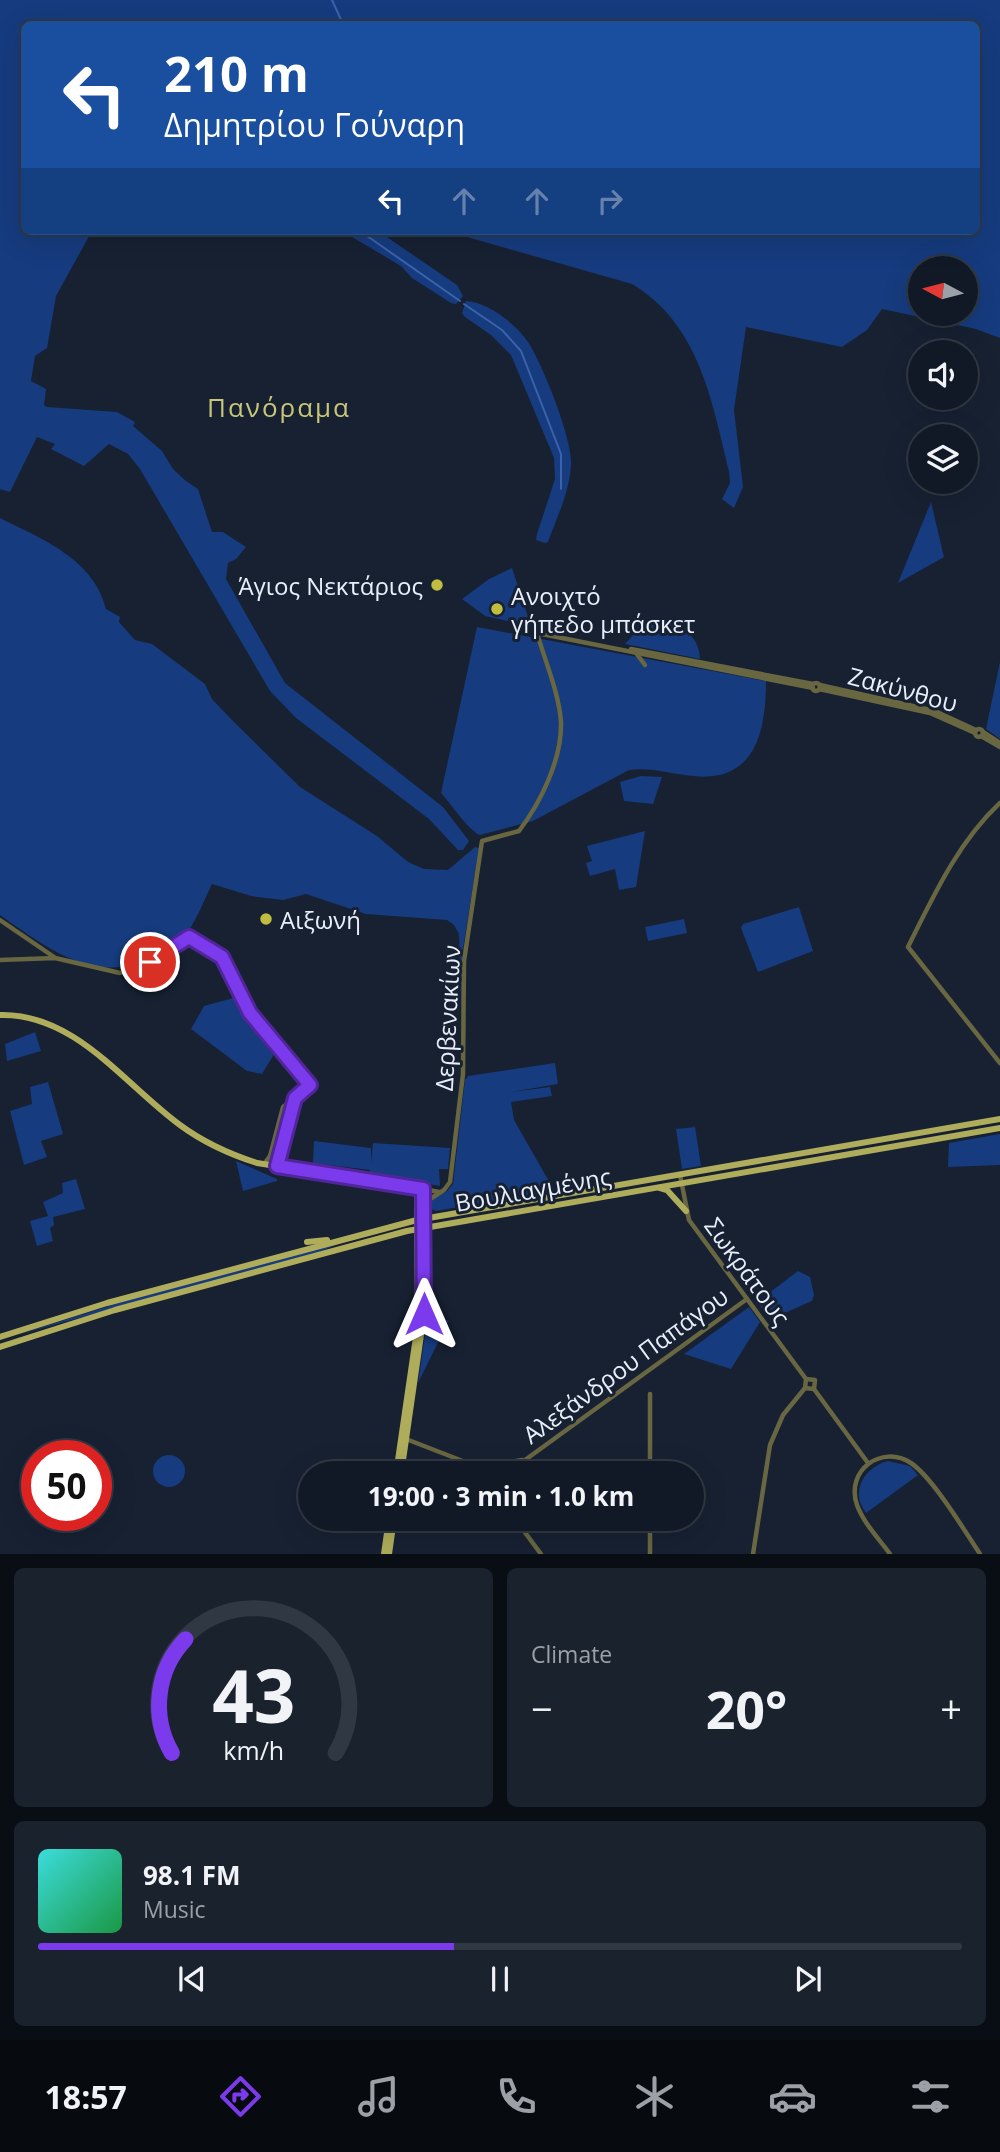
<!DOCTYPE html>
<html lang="en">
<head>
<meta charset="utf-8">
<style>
  :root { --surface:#111926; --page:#1a222e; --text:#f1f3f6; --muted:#9ca0a7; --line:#303843; --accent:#7c3aed }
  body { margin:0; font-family:"Open Sans",sans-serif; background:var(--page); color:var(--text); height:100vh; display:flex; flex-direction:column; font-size:26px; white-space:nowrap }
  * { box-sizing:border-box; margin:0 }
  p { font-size:23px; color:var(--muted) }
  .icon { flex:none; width:38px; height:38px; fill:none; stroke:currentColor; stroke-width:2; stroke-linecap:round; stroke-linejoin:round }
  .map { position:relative; height:1554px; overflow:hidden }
  .side { display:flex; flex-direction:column; gap:14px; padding:14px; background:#090e15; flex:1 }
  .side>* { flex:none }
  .top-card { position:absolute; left:21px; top:21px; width:959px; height:214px; border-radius:10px; box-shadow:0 7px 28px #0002,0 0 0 2px var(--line); background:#1a4fa0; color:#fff; overflow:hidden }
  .needle { width:46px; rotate:277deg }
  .fabs { position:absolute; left:908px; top:256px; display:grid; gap:14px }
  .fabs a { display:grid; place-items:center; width:70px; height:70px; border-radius:50%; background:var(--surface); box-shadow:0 7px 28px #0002,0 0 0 2px var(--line); font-size:35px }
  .speed { position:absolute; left:21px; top:1440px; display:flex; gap:14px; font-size:35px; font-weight:700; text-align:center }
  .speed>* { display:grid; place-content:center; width:91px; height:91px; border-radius:50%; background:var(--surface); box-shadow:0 7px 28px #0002,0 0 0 2px var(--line); line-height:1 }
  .speed .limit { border:10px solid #d22; background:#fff; color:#111 }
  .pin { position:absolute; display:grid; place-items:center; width:60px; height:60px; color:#fff; margin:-30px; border:4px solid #fff; border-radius:50%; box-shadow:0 2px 7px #0007 }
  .me { position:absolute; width:77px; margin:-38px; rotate:0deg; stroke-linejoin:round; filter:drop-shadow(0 0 5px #0008) }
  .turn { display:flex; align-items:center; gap:24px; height:147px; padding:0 28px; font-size:32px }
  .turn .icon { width:91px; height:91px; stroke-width:2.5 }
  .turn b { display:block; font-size:49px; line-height:60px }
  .lanes { display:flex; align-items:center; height:66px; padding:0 28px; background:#0003; justify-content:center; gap:35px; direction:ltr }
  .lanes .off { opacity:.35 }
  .big { font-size:52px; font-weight:700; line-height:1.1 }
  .side .card { flex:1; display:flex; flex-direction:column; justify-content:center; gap:10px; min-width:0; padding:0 24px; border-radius:10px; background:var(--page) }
  .side .dial { align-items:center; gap:0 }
  .dial svg { height:182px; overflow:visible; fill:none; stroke:var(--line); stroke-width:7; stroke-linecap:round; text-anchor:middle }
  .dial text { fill:var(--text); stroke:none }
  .song { display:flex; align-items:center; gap:21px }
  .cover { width:84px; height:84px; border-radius:10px; background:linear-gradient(135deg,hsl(180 70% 55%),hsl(140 70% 35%)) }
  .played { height:7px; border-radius:4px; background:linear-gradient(90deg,var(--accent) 45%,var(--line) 45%) }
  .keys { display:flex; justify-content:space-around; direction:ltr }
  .heat { display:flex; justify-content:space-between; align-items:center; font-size:38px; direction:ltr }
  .side .tiles { flex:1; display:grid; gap:14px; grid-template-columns:1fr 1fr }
  .card:last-child { grid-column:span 2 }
  .trip { position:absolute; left:298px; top:1461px; width:406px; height:70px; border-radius:35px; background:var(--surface); box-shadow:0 7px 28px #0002,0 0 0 2px var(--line); font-weight:700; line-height:70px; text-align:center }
  .tabs { display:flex; height:112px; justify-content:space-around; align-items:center; background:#070a0f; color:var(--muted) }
  .tabs .icon { width:49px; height:49px }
  .tabs .current { color:var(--accent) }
  .tabs b { font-size:32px; color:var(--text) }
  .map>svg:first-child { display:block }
  .green { fill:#163b7e; fill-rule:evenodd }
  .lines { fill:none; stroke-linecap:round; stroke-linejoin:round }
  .stream { stroke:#3a63ab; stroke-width:2 }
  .minor { stroke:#686741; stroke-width:4.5 }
  .major { stroke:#afad5b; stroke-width:6 }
  .route-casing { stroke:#51269a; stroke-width:18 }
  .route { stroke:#7c3aed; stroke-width:12 }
  .poi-dot { fill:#c1bd40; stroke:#172132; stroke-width:2.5 }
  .labels { text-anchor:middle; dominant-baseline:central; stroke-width:6; stroke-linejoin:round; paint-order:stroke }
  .poi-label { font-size:24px; fill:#e8effb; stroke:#172132; text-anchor:start }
  .street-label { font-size:24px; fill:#e8effb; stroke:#172132 }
  .neighbourhood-label { font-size:26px; letter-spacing:2px; fill:#c8c779; stroke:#172132 }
</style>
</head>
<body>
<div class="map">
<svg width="1000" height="1554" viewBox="0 0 1000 1554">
  <rect width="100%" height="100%" fill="#172132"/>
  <!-- green -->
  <g class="green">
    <path d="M0 0H1000V338L976 329 882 309 867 330 842 347 746 327 734 410 743 487 734 508 722 499 730 483 729 471C712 401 699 324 632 284L446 231H976V24H24V231H92L56 296 47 348 35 356 31 381 46 389 44 405 47 407 117 412 135 422 133 426 162 451 173 469 186 481 198 489 212 532H223L246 547 236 559 228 563 226 579 285 683 443 807 469 841 463 850H458L429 819 296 718 270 691 140 469 128 454 109 444 84 466 51 449 55 444 37 437 10 492 0 489ZM920 268H966V313H920Z"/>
    <path d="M342 231H378L457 285 463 296 456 304 451 303 412 278 401 266Z"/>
    <path d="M466 301C488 302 516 324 528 342 542 363 573 440 571 464 570 491 557 517 548 542L545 543 536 540 537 534 555 479 554 458 511 355 491 335 465 317 462 313Z"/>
    <path d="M931 502 944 557 898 583Z"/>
    <path d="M0 518C42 539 94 559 106 609L120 617 119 622 135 640 152 644 205 684 212 699 230 718 300 787 377 836 408 862 424 869 448 870 475 847 479 848 462 955V1024L459 934 454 925 447 920 366 914 306 894 283 900 251 896 212 884C204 900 196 923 184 936 176 944 166 949 157 955 97 988 49 949 0 915Z"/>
    <path d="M512 568 531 626 485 616 462 599 489 579Z"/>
    <path d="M666 620C685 627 699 638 700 659L625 644 642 625Z"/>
    <path d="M477 627 766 681C766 730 756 783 693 776 671 774 651 767 629 770L533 821 480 835C470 832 450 803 441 793Z"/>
    <path d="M1000 662V739L986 729Z"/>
    <path d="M641 776 662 777 653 804 624 801 620 782Z"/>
    <path d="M645 831 636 887 619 890 615 869 590 876 586 863 592 861 587 846Z"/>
    <path d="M799 907 813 951 758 972 741 928 743 924Z"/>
    <path d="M684 919 687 933 648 941 645 927Z"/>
    <path d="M237 997 276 1051 262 1074 247 1071 191 1029 204 1006Z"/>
    <path d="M35 1032 41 1051 7 1061 5 1044Z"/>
    <path d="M555 1063 558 1084 511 1092 550 1087 552 1096 511 1102 514 1120 554 1190 436 1211 429 1208V1201L446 1192 453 1184 465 1080 468 1076Z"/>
    <path d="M48 1082 63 1134 41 1141 47 1157 24 1165 10 1111 32 1104 30 1087Z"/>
    <path d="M695 1127 701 1166 682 1169 676 1129Z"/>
    <path d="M1000 1134V1165L948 1167 949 1143Z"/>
    <path d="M314 1141 371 1148V1163L373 1143 450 1148 448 1169H439L440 1186 370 1174V1170L313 1163Z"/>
    <path d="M236 1161 277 1179V1181L243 1191Z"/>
    <path d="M76 1179 85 1209 53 1217 54 1225 50 1228 53 1241 37 1246 30 1221 48 1216 43 1202 63 1193 62 1183Z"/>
    <path d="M340 1243 322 1251 17 1335 125 1301Z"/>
    <path d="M798 1271 810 1277 814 1295 812 1301 771 1319 757 1302Z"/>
    <path d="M749 1307 760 1322 731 1369 684 1354Z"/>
    <path d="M449 1320 418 1383 427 1321Z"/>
    <circle cx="169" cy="1471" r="16"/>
    <path d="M888 1461 910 1466 918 1475 866 1513C849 1491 865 1467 888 1461Z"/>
    <path d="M465 1519H509L518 1530H465Z"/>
  </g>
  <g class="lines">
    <!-- stream -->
    <g class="stream">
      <path d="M332 0 343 24"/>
      <path d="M360 231 460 301"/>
      <path d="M464 304 502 330 521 351 561 454V489"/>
    </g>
    <!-- minor -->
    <g class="minor">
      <path d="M631 649 813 684"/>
      <path d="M636 653 645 665"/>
      <circle cx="816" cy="687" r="4"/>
      <path d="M820 685 935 711 976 730"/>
      <path d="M819 689 930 713 975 733"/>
      <circle cx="979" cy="733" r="4"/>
      <path d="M983 732 1000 743"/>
      <path d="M981 736 1000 747"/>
      <path d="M1000 803C958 842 933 897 908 947L1000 1063"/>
      <path d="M0 920 54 957"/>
      <path d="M0 960 55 958 120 973 151 962 189 937 222 957 250 1013 310 1085 283 1107 270 1156 264 1164"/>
      <path d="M277 1166 294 1099"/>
      <path d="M680 1175 689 1220 806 1379 805 1388"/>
      <path d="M423 1189 439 1192"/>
      <path d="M424 1203 444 1190 450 1182 463 1074 464 961 482 841 519 831C541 802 562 759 561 722 559 693 545 661 537 633L813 688"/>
      <path d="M806 1379 815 1380 814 1389"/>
      <path d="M805 1388 814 1389 868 1463"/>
      <path d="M650 1394V1474"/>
      <path d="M406 1439 473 1465 514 1468 747 1299"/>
      <path d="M486 1466 522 1460"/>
      <path d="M515 1519 541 1554"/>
      <path d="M650 1554V1519"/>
      <path d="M753 1554 770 1445 783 1415 805 1388"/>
      <path d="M890 1554C879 1539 863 1522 857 1505 845 1470 882 1444 911 1463 933 1478 964 1530 980 1554"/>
    </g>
    <!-- major -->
    <g class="major">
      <path d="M0 1015C75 1013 124 1084 180 1125 203 1142 229 1154 257 1163L423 1189 424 1314 401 1474"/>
      <path d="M660 1188 667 1190 686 1211"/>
      <path d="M307 1242 327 1240"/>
      <path d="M0 1337 107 1303 417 1220 1000 1119"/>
      <path d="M0 1347 115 1310 407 1231 1000 1128"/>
      <path d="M396 1474 418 1323 417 1188"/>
      <path d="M384 1554 389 1519"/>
      <path d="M389 1554 394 1519"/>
    </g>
  </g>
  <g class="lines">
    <defs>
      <path id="route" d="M150 962 189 937 222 957 250 1013 310 1085 295 1098 277 1166 423 1189 424 1314"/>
    </defs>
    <!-- route casing -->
    <use href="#route" class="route-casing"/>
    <!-- route -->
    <use href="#route" class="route"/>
  </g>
  <!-- markers -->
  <g class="poi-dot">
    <circle cx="437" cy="585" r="7"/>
    <circle cx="497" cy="609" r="7"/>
    <circle cx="266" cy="919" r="7"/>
  </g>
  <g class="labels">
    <!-- poi labels -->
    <g class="poi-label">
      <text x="423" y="585" text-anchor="end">Άγιος Νεκτάριος</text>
      <text x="511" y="595">Ανοιχτό<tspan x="511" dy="28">γήπεδο μπάσκετ</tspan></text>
      <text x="280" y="919">Αιξωνή</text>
    </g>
    <!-- street labels -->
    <g class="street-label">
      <text transform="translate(903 689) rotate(15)">Ζακύνθου</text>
      <text transform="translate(447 1018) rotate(-87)">Δερβενακίων</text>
      <text transform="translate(533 1189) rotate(-10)">Βουλιαγμένης</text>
      <text transform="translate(748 1271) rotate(54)">Σωκράτους</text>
      <text transform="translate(625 1365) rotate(-36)">Αλεξάνδρου Παπάγου</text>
    </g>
    <!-- neighbourhood labels -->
    <g class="neighbourhood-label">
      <text x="279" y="407">Πανόραμα</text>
    </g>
  </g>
</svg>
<div class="fabs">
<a><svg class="needle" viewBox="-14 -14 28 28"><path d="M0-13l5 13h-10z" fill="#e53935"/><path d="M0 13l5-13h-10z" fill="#9ca0a7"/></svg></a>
<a><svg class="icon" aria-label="sound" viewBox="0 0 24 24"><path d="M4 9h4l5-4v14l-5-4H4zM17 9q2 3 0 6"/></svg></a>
<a><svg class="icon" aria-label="layers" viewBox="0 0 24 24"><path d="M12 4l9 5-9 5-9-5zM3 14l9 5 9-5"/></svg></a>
</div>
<div class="speed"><div class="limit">50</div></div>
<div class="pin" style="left:150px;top:962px;background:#d93025"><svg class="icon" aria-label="arrive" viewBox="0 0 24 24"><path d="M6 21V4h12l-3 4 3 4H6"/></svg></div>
<svg class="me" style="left:424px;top:1314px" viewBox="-20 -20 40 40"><path d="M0-17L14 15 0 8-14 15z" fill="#7c3aed" stroke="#fff" stroke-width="4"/></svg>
<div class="trip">19:00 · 3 min · 1.0 km</div>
<div class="top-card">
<div class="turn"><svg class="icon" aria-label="left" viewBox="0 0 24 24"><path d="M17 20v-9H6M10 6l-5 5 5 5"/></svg><div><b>210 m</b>Δημητρίου Γούναρη</div></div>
<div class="lanes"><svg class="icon" aria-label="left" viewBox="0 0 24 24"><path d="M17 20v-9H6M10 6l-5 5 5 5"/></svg><svg class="icon off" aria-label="ahead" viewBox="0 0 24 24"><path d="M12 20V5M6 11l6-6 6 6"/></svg><svg class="icon off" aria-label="ahead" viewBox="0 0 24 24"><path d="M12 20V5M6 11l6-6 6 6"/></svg><svg class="icon off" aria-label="right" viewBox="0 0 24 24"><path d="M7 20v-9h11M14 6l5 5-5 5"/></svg></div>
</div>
</div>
<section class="side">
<div class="tiles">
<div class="card dial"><svg viewBox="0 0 100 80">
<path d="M14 69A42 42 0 1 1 86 69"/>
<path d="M14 69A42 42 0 0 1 20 19" stroke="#7c3aed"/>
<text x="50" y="56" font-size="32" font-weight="700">43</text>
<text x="50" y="72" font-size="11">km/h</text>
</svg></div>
<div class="card"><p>Climate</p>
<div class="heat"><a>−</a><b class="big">20°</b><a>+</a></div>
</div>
<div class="card">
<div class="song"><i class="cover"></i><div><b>98.1 FM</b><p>Music</p></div></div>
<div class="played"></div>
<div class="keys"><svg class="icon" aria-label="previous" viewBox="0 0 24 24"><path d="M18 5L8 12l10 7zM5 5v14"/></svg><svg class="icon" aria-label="pause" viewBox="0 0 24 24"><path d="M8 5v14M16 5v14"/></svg><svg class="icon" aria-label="next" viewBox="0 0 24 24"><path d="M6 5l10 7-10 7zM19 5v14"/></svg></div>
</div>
</div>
</section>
<nav class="tabs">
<b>18:57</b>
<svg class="icon current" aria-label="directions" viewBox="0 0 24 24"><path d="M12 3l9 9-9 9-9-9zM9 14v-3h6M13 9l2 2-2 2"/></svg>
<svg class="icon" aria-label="music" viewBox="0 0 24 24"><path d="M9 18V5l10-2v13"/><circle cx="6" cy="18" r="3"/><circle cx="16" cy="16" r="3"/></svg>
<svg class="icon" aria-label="phone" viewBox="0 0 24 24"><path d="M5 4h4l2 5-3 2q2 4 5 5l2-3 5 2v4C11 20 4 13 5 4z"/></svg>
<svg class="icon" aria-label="climate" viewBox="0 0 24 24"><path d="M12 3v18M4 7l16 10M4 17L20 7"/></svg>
<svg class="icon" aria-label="car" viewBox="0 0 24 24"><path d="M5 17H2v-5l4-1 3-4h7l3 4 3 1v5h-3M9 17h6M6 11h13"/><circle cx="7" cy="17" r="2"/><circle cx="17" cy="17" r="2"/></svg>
<svg class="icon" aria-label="filters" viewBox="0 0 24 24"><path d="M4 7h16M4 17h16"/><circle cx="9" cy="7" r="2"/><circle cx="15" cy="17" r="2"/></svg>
</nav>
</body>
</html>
